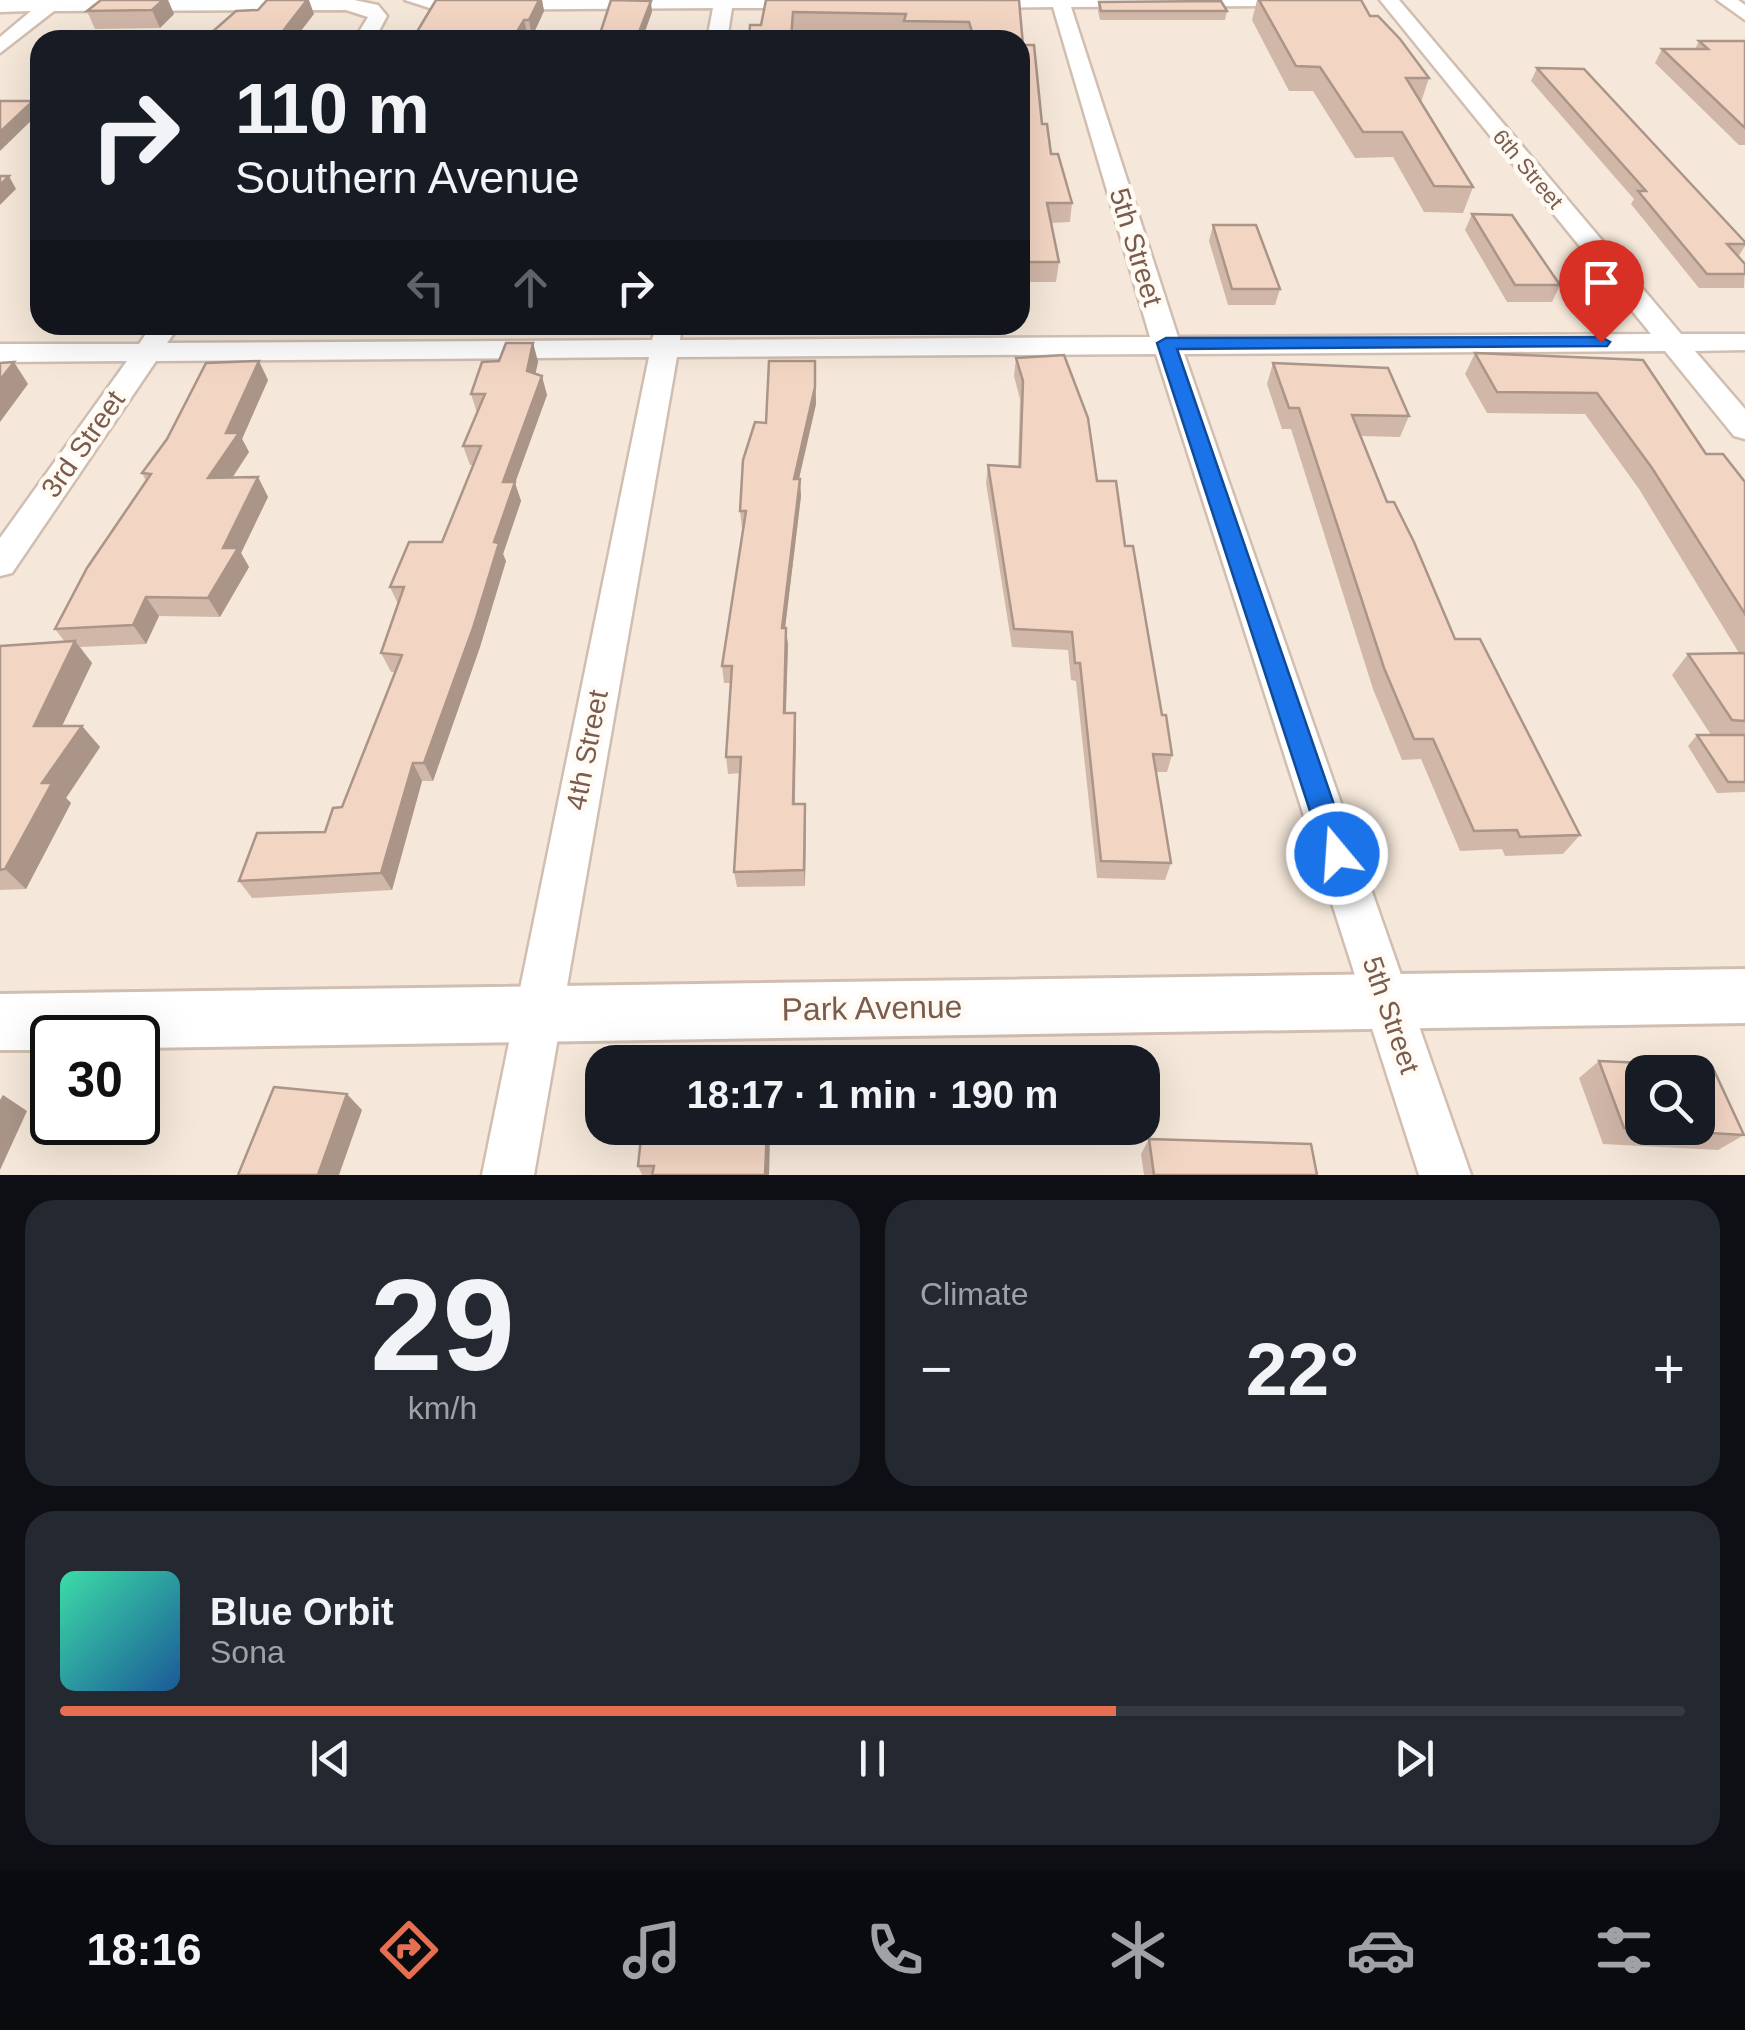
<!DOCTYPE html>
<html lang="en">
<head>
<meta charset="utf-8">
<style>
  :root { --surface:#171b24; --page:#242831; --text:#f1f3f6; --muted:#9ea1a6; --line:#363941; --accent:#e76f51 }
  body { margin:0; font-family:Arial,sans-serif; background:var(--page); color:var(--text); height:100vh; display:flex; flex-direction:column; font-size:38px; white-space:nowrap }
  * { box-sizing:border-box; margin:0 }
  p { font-size:32px; color:var(--muted) }
  .icon { flex:none; width:55px; height:55px; fill:none; stroke:currentColor; stroke-width:2; stroke-linecap:round; stroke-linejoin:round }
  .map { position:relative; height:1175px; overflow:hidden }
  .sheet { display:flex; flex-direction:column; gap:25px; padding:25px; background:#0d0f14; flex:1 }
  .sheet>* { flex:none }
  .banner { position:absolute; left:30px; top:30px; width:1000px; height:305px; border-radius:30px; box-shadow:0 10px 40px #0002; background:#171b24; color:var(--text); overflow:hidden }
  .buttons { position:absolute; left:1625px; top:1055px; display:grid; gap:20px }
  .buttons a { display:grid; place-items:center; width:90px; height:90px; border-radius:20px; background:var(--surface); box-shadow:0 10px 40px #0002; font-size:50px }
  .speed { position:absolute; left:30px; top:1015px; display:flex; gap:20px; font-size:50px; font-weight:700; text-align:center }
  .speed>* { display:grid; place-content:center; width:130px; height:130px; border-radius:50%; background:var(--surface); box-shadow:0 10px 40px #0002; line-height:1 }
  .speed .limit { border:5px solid #111; border-radius:15px; background:#fff; color:#111 }
  .pin { position:absolute; display:grid; place-items:center; width:85px; height:85px; color:#fff; margin:-102px -42px; border-radius:50% 50% 50% 0; rotate:-45deg; box-shadow:0 0 10px #0007 }
  .pin .icon { rotate:45deg }
  .me { position:absolute; width:110px; margin:-55px; rotate:342deg; stroke-linejoin:round; filter:drop-shadow(0 0 8px #0008) }
  .turn { display:flex; align-items:center; gap:35px; height:210px; padding:0 40px; font-size:45px }
  .turn .icon { width:130px; height:130px; stroke-width:2.5 }
  .turn b { display:block; font-size:70px; line-height:85px }
  .lanes { display:flex; align-items:center; height:95px; padding:0 40px; background:#0003; justify-content:center; gap:50px; direction:ltr }
  .lanes .off { opacity:.35 }
  .big { font-size:75px; font-weight:700; line-height:1.1 }
  .sheet .card { flex:1; display:flex; flex-direction:column; justify-content:center; gap:15px; min-width:0; padding:0 35px; border-radius:30px; background:var(--page) }
  .sheet .dial { align-items:center; gap:0 }
  .dial b { font-size:130px; line-height:1 }
  .song { display:flex; align-items:center; gap:30px }
  .cover { width:120px; height:120px; border-radius:15px; background:linear-gradient(135deg,hsl(160 70% 55%),hsl(210 70% 35%)) }
  .played { height:10px; border-radius:5px; background:linear-gradient(90deg,var(--accent) 65%,var(--line) 65%) }
  .keys { display:flex; justify-content:space-around; direction:ltr }
  .heat { display:flex; justify-content:space-between; align-items:center; font-size:55px; direction:ltr }
  .sheet .tiles { flex:1; display:grid; gap:25px; grid-template-columns:1fr 1fr }
  .card:last-child { grid-column:span 2 }
  .trip { position:absolute; left:585px; top:1045px; width:575px; height:100px; border-radius:30px; background:var(--surface); box-shadow:0 10px 40px #0002; font-weight:700; line-height:100px; text-align:center }
  .dock { display:flex; height:160px; justify-content:space-around; align-items:center; background:#090b0e; color:var(--muted) }
  .dock .icon { width:70px; height:70px }
  .dock .active { color:var(--accent) }
  .dock b { font-size:45px; color:var(--text) }
  .map>svg:first-child { display:block }
  .residential { fill:#f5e8da; fill-rule:evenodd }
  .lines { fill:none; stroke-linecap:round; stroke-linejoin:round }
  .minor-casing { stroke:#d1beb0; stroke-width:5 }
  .tertiary-casing { stroke:#d1beb0; stroke-width:6 }
  .minor { fill:#fff; fill-rule:evenodd }
  .tertiary { fill:#fff; fill-rule:evenodd }
  .wall { fill:#d1b7a8 }
  .shaded-wall { fill:#aa9588 }
  .building { fill:#f3d5c3; stroke:#aa9588; stroke-width:2.5; fill-rule:evenodd }
  .route { fill:#1a73e8; stroke:#114b97; stroke-width:2.5 }
  .labels { text-anchor:middle; dominant-baseline:central; stroke-width:9; stroke-linejoin:round; paint-order:stroke }
  .far-street-label { font-size:22px; fill:#7a5c4d; stroke:#fffaf3 }
  .street-label { font-size:28px; fill:#7a5c4d; stroke:#fffaf3 }
  .near-street-label { font-size:32px; fill:#7a5c4d; stroke:#fffaf3 }
</style>
</head>
<body>
<div class="map">
<svg width="1745" height="1175" viewBox="0 0 1745 1175">
  <rect width="100%" height="100%" fill="#fdf6ec"/>
  <!-- residential -->
  <path class="residential" d="M0 0H1745V1175H0ZM40 40H1020V325H40ZM52 1038H138V1122H52ZM602 1062H1142V1128H602ZM1642 1072H1698V1128H1642Z"/>
  <g class="lines">
    <defs>
      <g id="minor">
        <path d="M0 0H354L378 5 387 16 374 40H354L368 17 346 10 54 11 0 53V37L31 11 0 12Z"/>
        <path d="M405 0H818L819 2 810 8H732L727 40H707L713 8 436 10Z"/>
        <path d="M964 0H1300L1291 6 1071 7 1178 337 1651 334 1380 0H1399L1681 334H1745V350L1695 351 1745 409V439L1734 436 1665 351 1184 354 1471 1175H1419L1156 354 677 357 534 1175H482L649 357 156 361 12 573 0 576V538L127 361 0 362V344H139L152 325H180L167 343 652 340 656 325H682L680 340 1150 337 1053 7 972 8Z"/>
        <path d="M1717 0H1738L1745 5V20Z"/>
      </g>
      <path id="tertiary" d="M1745 969V1023L138 1048V1038H52V1050H0V994Z"/>
    </defs>
    <!-- minor casing -->
    <use href="#minor" class="minor-casing"/>
    <!-- tertiary casing -->
    <use href="#tertiary" class="tertiary-casing"/>
    <!-- minor -->
    <use href="#minor" class="minor"/>
    <!-- tertiary -->
    <use href="#tertiary" class="tertiary"/>
  </g>
  <!-- wall -->
  <g class="wall">
    <path d="M101 0H168L174 14 160 28 95 29 87 11Z"/>
    <path d="M539 0H542L544 11 532 37H528L526 40H412Z"/>
    <path d="M766 0H1019L1023 45 1042 124 1051 154 1072 203 1070 222 1051 223 1059 262 1056 282H1020V40L904 39V31L793 30V40H749L761 25Z"/>
    <path d="M1257 0H1361L1370 16 1429 78 1421 102 1473 187 1463 213 1424 212 1393 157 1355 158 1313 91H1289L1252 20Z"/>
    <path d="M1099 2 1227 11 1225 20H1100L1098 11Z"/>
    <path d="M1699 41H1745V145H1739L1655 63 1662 49H1695Z"/>
    <path d="M1537 68 1745 242V246L1738 257 1745 264 1744 288H1699L1631 204 1634 199 1531 81Z"/>
    <path d="M1472 214 1560 285 1552 302H1507L1465 230Z"/>
    <path d="M1213 225 1280 289 1275 305H1228L1209 241Z"/>
    <path d="M533 343 538 362 535 374 547 395 515 483 521 501 503 554 506 561 480 647 433 781H422L392 890 252 898 239 881 325 832 342 807 396 672H391L381 653 398 604 390 587 442 542 474 465H470L463 446 477 413 471 394 499 361Z"/>
    <path d="M1475 353 1643 360 1706 454 1745 482V792L1717 793 1688 746 1697 735H1711L1672 675 1688 654 1739 653 1639 489 1585 414 1487 413 1465 374Z"/>
    <path d="M1016 358 1097 481 1125 546 1172 755 1167 772H1155L1171 863 1165 880 1097 878 1076 681 1071 680 1068 650 1012 647 986 483 988 465 1018 467 1020 399 1014 376Z"/>
    <path d="M815 361 816 404 799 479 801 496 785 628 788 645 786 713 796 730 795 804H805V886L737 887 734 872 740 773 728 774 726 757 731 683H724L722 666 743 528H742L740 511 766 423Z"/>
    <path d="M1273 363 1409 416 1400 437 1361 436 1387 502 1455 639 1580 835 1563 854 1505 856 1502 849 1460 851 1421 759 1402 760 1373 689 1291 429H1282L1267 384Z"/>
    <path d="M268 380 242 439 249 452 232 478 258 477 268 497 241 553 249 567 220 617 159 616 146 644 80 647 92 663 62 726H82L100 747 66 798 71 803 26 889 0 890V646L65 642 55 629 146 481 142 473Z"/>
    <path d="M1599 1061 1744 1135 1718 1150 1603 1144 1579 1078Z"/>
    <path d="M770 1128 769 1175H642L638 1166Z"/>
    <path d="M1149 1139 1317 1175H1144L1141 1154Z"/>
  </g>
  <!-- shaded-wall -->
  <g class="shaded-wall">
    <path d="M163 0H168L174 14 160 28 152 10Z"/>
    <path d="M307 0H309L314 14 294 40H276Z"/>
    <path d="M539 0H542L544 11 532 37 529 20Z"/>
    <path d="M651 1 652 12 642 40H636Z"/>
    <path d="M524 20 528 37 526 40H512Z"/>
    <path d="M33 101 39 113 0 151V132Z"/>
    <path d="M9 176 16 189 0 205V185Z"/>
    <path d="M533 343 538 362 532 390 527 371Z"/>
    <path d="M259 361 268 380 242 439 249 452 219 498 208 478 226 433Z"/>
    <path d="M815 361 816 404 795 496 794 479Z"/>
    <path d="M14 362 28 384 0 422V380Z"/>
    <path d="M542 376 547 395 515 483 521 501 503 554 506 561 480 647 433 781 424 763 494 542 503 482Z"/>
    <path d="M258 477 268 497 241 553 249 567 220 617 208 598 223 548Z"/>
    <path d="M800 479 801 496 783 645 782 628Z"/>
    <path d="M146 597 159 616 146 644 133 625Z"/>
    <path d="M786 628 788 645 785 730 784 713Z"/>
    <path d="M75 641 92 663 52 747 34 726Z"/>
    <path d="M795 713 796 730 794 820 793 804Z"/>
    <path d="M82 726 100 747 66 798 71 803 26 889 5 869 42 783Z"/>
    <path d="M413 763 422 781 392 890 381 873Z"/>
    <path d="M805 804 806 820 805 886 804 870Z"/>
    <path d="M347 1094 362 1110 339 1175H318Z"/>
    <path d="M3 1095 27 1111 0 1170V1100Z"/>
    <path d="M767 1128H770L769 1175H765Z"/>
  </g>
  <!-- building -->
  <g class="building">
    <path d="M101 0H163L152 10 87 11Z"/>
    <path d="M267 0H307L276 40H203L236 11 258 10Z"/>
    <path d="M436 0H539L529 20H524L512 40H412Z"/>
    <path d="M611 0 651 1 636 40H598Z"/>
    <path d="M766 0H1019L1023 45H1034L1042 124H1047L1051 154H1058L1072 203H1047L1059 262H1020V40H985V35H973L969 22 904 21 906 14 793 12 791 40H749L750 25H761Z"/>
    <path d="M1259 0H1361L1370 16H1378L1400 39 1429 78H1406L1473 187 1434 186 1402 132H1363L1320 67 1296 66Z"/>
    <path d="M1221 1 1227 11H1101L1099 2Z"/>
    <path d="M1699 41H1745V128L1662 49H1708Z"/>
    <path d="M1537 68 1584 69 1745 242V244H1727L1745 264V274H1707L1638 191H1646Z"/>
    <path d="M0 101H33L0 132Z"/>
    <path d="M0 176H9L0 185Z"/>
    <path d="M1472 214 1512 215 1560 285H1515Z"/>
    <path d="M1213 225H1256L1280 289H1232Z"/>
    <path d="M506 343H533L527 371 542 376 503 482H515L494 542 499 543 473 628 424 763H413L381 873 239 881 257 833 325 832 333 808 342 807 402 655 381 653 404 587H390L409 542H442L481 446H463L485 394H471L482 362 499 361Z"/>
    <path d="M1475 353 1643 360 1706 454H1723L1745 482V614L1652 468 1597 393 1497 392Z"/>
    <path d="M1064 355 1088 418 1097 481H1116L1125 546H1133L1162 715H1166L1172 755 1153 754 1171 863 1101 861 1080 663H1075L1072 632 1014 629 988 465 1020 467 1023 381 1016 358Z"/>
    <path d="M259 361 226 433H239L208 478 258 477 223 548H238L208 598 146 597 133 625 55 629 87 568 151 474 142 473 167 439 206 363Z"/>
    <path d="M769 361H815V387L794 479H800L782 628H786L784 713H795L793 804H805L804 870 734 872 741 757H726L732 666H722L746 511H740L743 460 755 422 766 423Z"/>
    <path d="M14 362 0 380V363Z"/>
    <path d="M1273 363 1388 368 1409 416 1352 415 1387 502H1394L1414 542 1455 639H1480L1580 835 1520 837 1517 830 1474 831 1433 739H1414L1384 668 1299 408H1289Z"/>
    <path d="M75 641 34 726H82L42 783H52L5 869 0 870V646Z"/>
    <path d="M1745 653V721L1732 720 1688 654Z"/>
    <path d="M1697 735H1745V782H1728Z"/>
    <path d="M1599 1061 1712 1066 1744 1135 1624 1128ZM1642 1072H1698V1128H1642Z"/>
    <path d="M274 1087 347 1094 318 1175H238Z"/>
    <path d="M642 1128H767L765 1175H652L654 1166H638Z"/>
    <path d="M1149 1139 1311 1144 1317 1175H1154Z"/>
  </g>
  <!-- route -->
  <path class="route" d="M1601 337 1610 342 1607 346 1177 349 1351 854 1347 863 1337 867 1327 863 1157 343 1166 338Z"/>
  <g class="labels">
    <!-- far-street labels -->
    <g class="far-street-label">
      <text transform="translate(1528 169) rotate(50)">6th Street</text>
    </g>
    <!-- street labels -->
    <g class="street-label">
      <text transform="translate(1136 247) rotate(73)">5th Street</text>
      <text transform="translate(83 444) rotate(-55)">3rd Street</text>
      <text transform="translate(587 750) rotate(-79)">4th Street</text>
      <text transform="translate(1391 1015) rotate(71)">5th Street</text>
    </g>
    <!-- near-street labels -->
    <g class="near-street-label">
      <text transform="translate(872 1008) rotate(-1)">Park Avenue</text>
    </g>
  </g>
</svg>
<div class="buttons">
<a><svg class="icon" aria-label="search" viewBox="0 0 24 24"><circle cx="10" cy="10" r="6"/><path d="M15 15l6 6"/></svg></a>
</div>
<div class="speed"><div class="limit">30</div></div>
<div class="pin" style="left:1601px;top:342px;background:#d93025"><svg class="icon" aria-label="arrive" viewBox="0 0 24 24"><path d="M6 21V4h12l-3 4 3 4H6"/></svg></div>
<svg class="me" style="left:1337px;top:854px" viewBox="-20 -20 40 40"><circle r="17" fill="#1a73e8" stroke="#fff" stroke-width="3"/><path d="M0-11L8 9 0 5-8 9z" fill="#fff"/></svg>
<div class="trip">18:17 · 1 min · 190 m</div>
<div class="banner">
<div class="turn"><svg class="icon" aria-label="right" viewBox="0 0 24 24"><path d="M7 20v-9h11M14 6l5 5-5 5"/></svg><div><b>110 m</b>Southern Avenue</div></div>
<div class="lanes"><svg class="icon off" aria-label="left" viewBox="0 0 24 24"><path d="M17 20v-9H6M10 6l-5 5 5 5"/></svg><svg class="icon off" aria-label="ahead" viewBox="0 0 24 24"><path d="M12 20V5M6 11l6-6 6 6"/></svg><svg class="icon" aria-label="right" viewBox="0 0 24 24"><path d="M7 20v-9h11M14 6l5 5-5 5"/></svg></div>
</div>
</div>
<section class="sheet">
<div class="tiles">
<div class="card dial"><b>29</b><p>km/h</p></div>
<div class="card"><p>Climate</p>
<div class="heat"><a>−</a><b class="big">22°</b><a>+</a></div>
</div>
<div class="card">
<div class="song"><i class="cover"></i><div><b>Blue Orbit</b><p>Sona</p></div></div>
<div class="played"></div>
<div class="keys"><svg class="icon" aria-label="previous" viewBox="0 0 24 24"><path d="M18 5L8 12l10 7zM5 5v14"/></svg><svg class="icon" aria-label="pause" viewBox="0 0 24 24"><path d="M8 5v14M16 5v14"/></svg><svg class="icon" aria-label="next" viewBox="0 0 24 24"><path d="M6 5l10 7-10 7zM19 5v14"/></svg></div>
</div>
</div>
</section>
<nav class="dock">
<b>18:16</b>
<svg class="icon active" aria-label="directions" viewBox="0 0 24 24"><path d="M12 3l9 9-9 9-9-9zM9 14v-3h6M13 9l2 2-2 2"/></svg>
<svg class="icon" aria-label="music" viewBox="0 0 24 24"><path d="M9 18V5l10-2v13"/><circle cx="6" cy="18" r="3"/><circle cx="16" cy="16" r="3"/></svg>
<svg class="icon" aria-label="phone" viewBox="0 0 24 24"><path d="M5 4h4l2 5-3 2q2 4 5 5l2-3 5 2v4C11 20 4 13 5 4z"/></svg>
<svg class="icon" aria-label="climate" viewBox="0 0 24 24"><path d="M12 3v18M4 7l16 10M4 17L20 7"/></svg>
<svg class="icon" aria-label="car" viewBox="0 0 24 24"><path d="M5 17H2v-5l4-1 3-4h7l3 4 3 1v5h-3M9 17h6M6 11h13"/><circle cx="7" cy="17" r="2"/><circle cx="17" cy="17" r="2"/></svg>
<svg class="icon" aria-label="filters" viewBox="0 0 24 24"><path d="M4 7h16M4 17h16"/><circle cx="9" cy="7" r="2"/><circle cx="15" cy="17" r="2"/></svg>
</nav>
</body>
</html>
